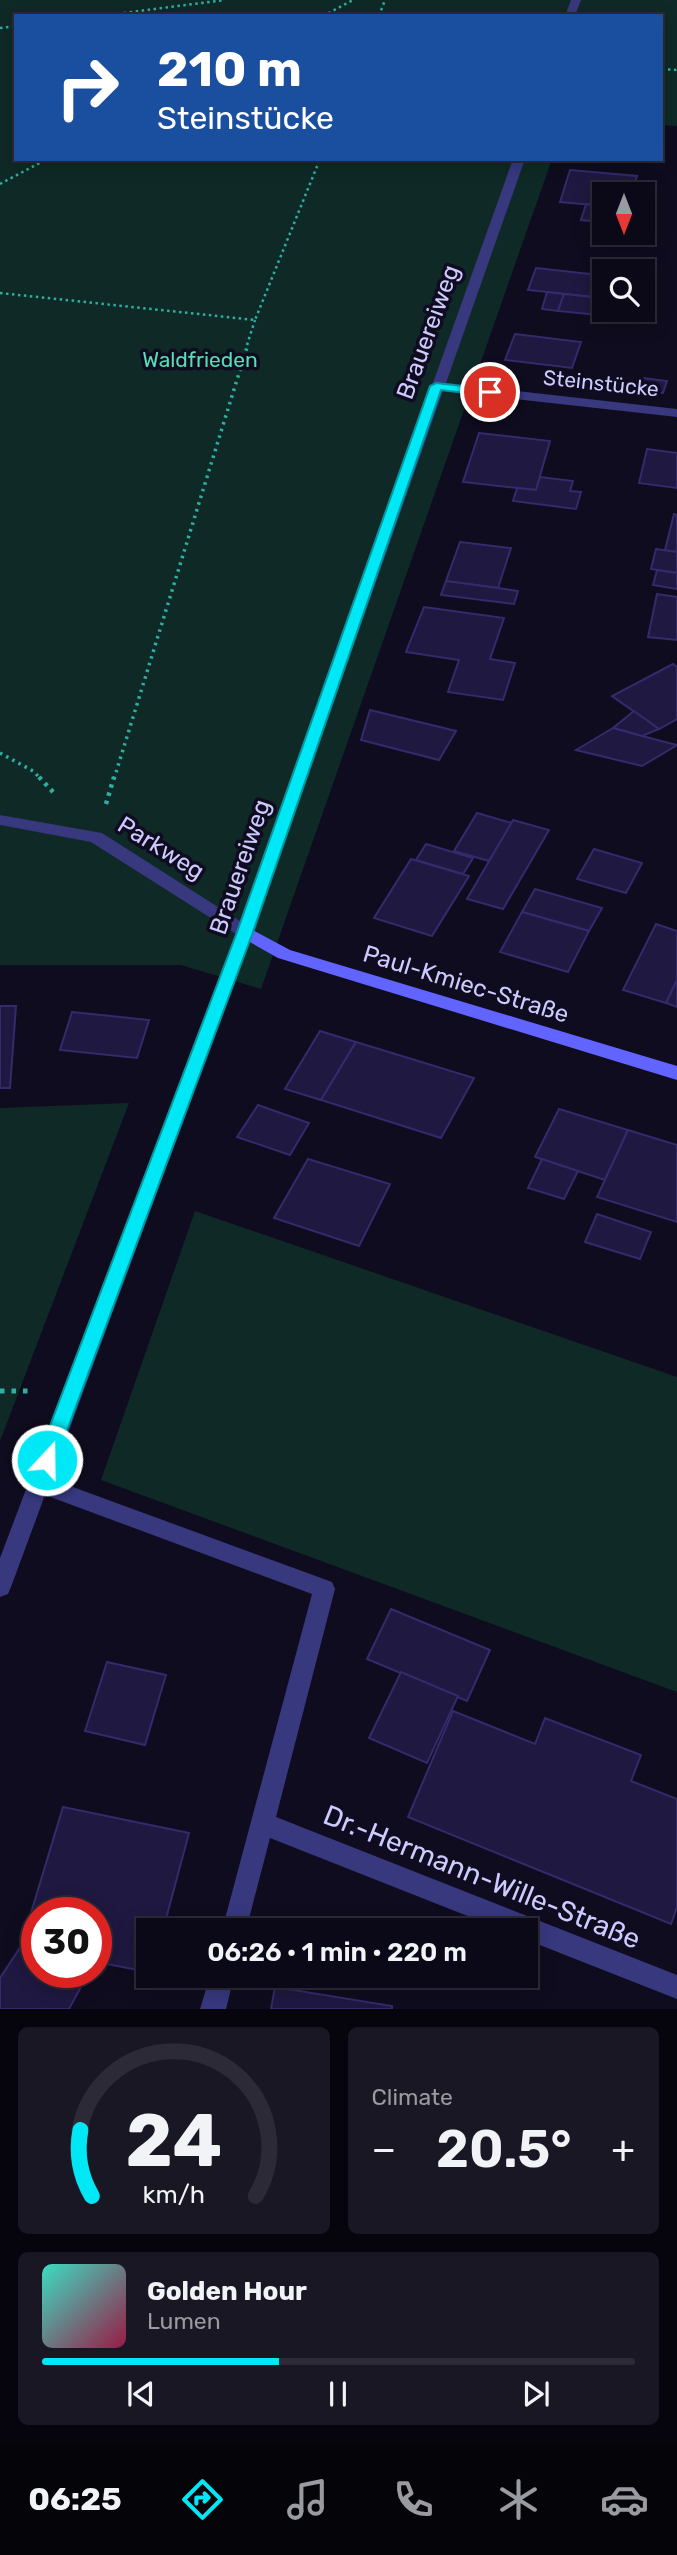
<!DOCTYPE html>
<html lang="en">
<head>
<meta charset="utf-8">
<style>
  :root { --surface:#0b0917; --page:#191724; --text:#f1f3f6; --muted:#9a9aa1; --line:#2b2a36; --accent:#00e8f5 }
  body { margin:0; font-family:Rubik,sans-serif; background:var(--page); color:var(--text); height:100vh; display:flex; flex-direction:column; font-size:26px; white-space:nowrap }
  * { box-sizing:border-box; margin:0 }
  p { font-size:23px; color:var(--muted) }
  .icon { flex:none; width:38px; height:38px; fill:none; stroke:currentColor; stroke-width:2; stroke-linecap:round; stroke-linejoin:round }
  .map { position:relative; height:2009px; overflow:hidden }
  .drawer { display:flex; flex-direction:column; gap:18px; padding:18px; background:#06050d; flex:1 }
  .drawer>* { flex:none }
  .top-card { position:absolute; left:14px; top:14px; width:649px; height:147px; border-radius:0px; box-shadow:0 4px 18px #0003,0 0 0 2px var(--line); background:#1a4fa0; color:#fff; overflow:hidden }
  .needle { width:46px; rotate:180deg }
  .buttons { position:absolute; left:592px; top:182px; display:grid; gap:14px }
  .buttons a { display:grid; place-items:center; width:63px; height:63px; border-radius:0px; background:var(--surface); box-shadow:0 4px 18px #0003,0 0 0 2px var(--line); font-size:35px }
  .speed { position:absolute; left:21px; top:1897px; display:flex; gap:14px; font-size:35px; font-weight:700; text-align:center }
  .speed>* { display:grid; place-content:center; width:91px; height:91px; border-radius:50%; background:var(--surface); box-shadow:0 4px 18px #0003,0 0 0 2px var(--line); line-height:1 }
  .speed .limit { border:10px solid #d22; background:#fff; color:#111 }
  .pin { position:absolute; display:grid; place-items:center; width:60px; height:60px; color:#fff; margin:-30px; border:4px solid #fff; border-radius:50%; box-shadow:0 2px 7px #0007 }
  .me { position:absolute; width:77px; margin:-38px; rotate:21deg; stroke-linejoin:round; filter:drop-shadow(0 0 5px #0008) }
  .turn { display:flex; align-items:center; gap:24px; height:147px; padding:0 28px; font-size:32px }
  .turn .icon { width:91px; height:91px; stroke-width:2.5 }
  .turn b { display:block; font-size:49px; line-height:60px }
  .big { font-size:52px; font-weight:600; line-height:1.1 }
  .drawer .card { flex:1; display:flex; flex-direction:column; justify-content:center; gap:10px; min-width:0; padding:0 24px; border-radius:10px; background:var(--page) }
  .drawer .dial { align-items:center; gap:0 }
  .dial svg { height:182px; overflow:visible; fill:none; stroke:var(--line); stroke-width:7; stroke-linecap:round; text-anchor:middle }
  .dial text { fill:var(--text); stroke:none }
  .song { display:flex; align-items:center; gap:21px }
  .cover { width:84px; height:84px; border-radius:10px; background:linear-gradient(135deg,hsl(170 70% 55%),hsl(340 70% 35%)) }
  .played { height:7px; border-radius:4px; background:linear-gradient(90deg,var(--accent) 40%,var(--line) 40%) }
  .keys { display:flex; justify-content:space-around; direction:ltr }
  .heat { display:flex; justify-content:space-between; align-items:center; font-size:38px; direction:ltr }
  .drawer .tiles { flex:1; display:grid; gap:18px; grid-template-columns:1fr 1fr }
  .card:last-child { grid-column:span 2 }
  .trip { position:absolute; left:136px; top:1918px; width:402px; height:70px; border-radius:0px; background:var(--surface); box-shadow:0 4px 18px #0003,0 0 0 2px var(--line); font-weight:600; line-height:70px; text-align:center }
  .tabs { display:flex; height:112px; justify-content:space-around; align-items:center; background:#040409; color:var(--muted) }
  .tabs .icon { width:49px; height:49px }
  .tabs .active { color:var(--accent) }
  .tabs b { font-size:32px; color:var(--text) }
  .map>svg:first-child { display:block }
  .green { fill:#0f2927 }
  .building { fill:#1f1840; stroke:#342a6c; stroke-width:2 }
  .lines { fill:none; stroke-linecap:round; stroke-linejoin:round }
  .path-far3 { stroke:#2db0a2; stroke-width:2.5; stroke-dasharray:2.5 3.5; stroke-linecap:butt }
  .path-far2 { stroke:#2db0a2; stroke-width:3.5; stroke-dasharray:2.5 4.5; stroke-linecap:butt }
  .path-far1 { stroke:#2db0a2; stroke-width:4.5; stroke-dasharray:3.5 5; stroke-linecap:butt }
  .path { stroke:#2db0a2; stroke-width:5; stroke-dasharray:4.5 7; stroke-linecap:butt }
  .street { fill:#37387e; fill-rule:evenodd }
  .secondary { fill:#6164ff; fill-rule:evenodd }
  .route { fill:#00e8f5; stroke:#00979f; stroke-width:2 }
  .labels { text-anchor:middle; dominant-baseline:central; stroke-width:7; stroke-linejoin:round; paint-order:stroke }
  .far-park-label { font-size:21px; fill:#57deb6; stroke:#0f0c1f }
  .far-street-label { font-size:21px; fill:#cecaff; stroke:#0f0c1f }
  .street-label { font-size:24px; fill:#cecaff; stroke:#0f0c1f }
  .near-street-label { font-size:28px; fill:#cecaff; stroke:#0f0c1f }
</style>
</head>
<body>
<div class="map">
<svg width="677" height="2009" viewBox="0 0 677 2009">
  <rect width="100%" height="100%" fill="#0f0c1f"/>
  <!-- green -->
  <g class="green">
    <path d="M0 0H677V126L662 125V16H16V159H552L261 989 181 965H0Z"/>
    <path d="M129 1103 0 1441V1108Z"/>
    <path d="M195 1211 677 1377V1692L101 1480Z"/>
  </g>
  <!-- building -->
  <g class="building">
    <path d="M570 170 637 176 632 194H604V206L560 202Z"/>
    <path d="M586 204 604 206V222L581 220Z"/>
    <path d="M536 268 600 275 594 297 528 290Z"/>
    <path d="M547 292 564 294 558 311 542 309Z"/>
    <path d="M564 294 603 298 598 315 558 311Z"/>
    <path d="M515 334 581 342 572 368 505 360Z"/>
    <path d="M643 378 667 381 663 393 639 390Z"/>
    <path d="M479 433 550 441 536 490 463 482Z"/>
    <path d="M647 449 677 453V488L639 483Z"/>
    <path d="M540 477 573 481 570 491 581 492 576 509 513 501 517 488 536 490Z"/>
    <path d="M674 514 677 515V552L665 550Z"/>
    <path d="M460 542 511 548 498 588 446 581Z"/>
    <path d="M656 549 677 552V573L651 569Z"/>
    <path d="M657 570 677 573V589L653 585Z"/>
    <path d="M446 581 498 588 518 591 514 604 441 595Z"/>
    <path d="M657 594 677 597V640L648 637Z"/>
    <path d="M424 607 504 618 490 659 515 663 503 700 448 692 459 660 406 652Z"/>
    <path d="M673 664 677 667V719L659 729 612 696Z"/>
    <path d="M370 710 456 731 439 760 361 740Z"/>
    <path d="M634 711 659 729 642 736 613 728Z"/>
    <path d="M613 728 642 736 677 745 642 766 576 750Z"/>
    <path d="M477 813 512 823 489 861 454 851Z"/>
    <path d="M513 820 549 830 503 909 467 899Z"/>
    <path d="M426 844 473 858 463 874 416 860Z"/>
    <path d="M594 849 642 863 626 893 577 879Z"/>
    <path d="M411 859 469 876 432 936 374 918Z"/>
    <path d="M535 889 602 908 589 931 522 912Z"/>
    <path d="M522 912 589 931 568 972 500 952Z"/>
    <path d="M656 924 677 931V980L666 1003 623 990Z"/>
    <path d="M677 980V1007L666 1003Z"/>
    <path d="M0 1006H16L10 1088H0Z"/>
    <path d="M72 1012 149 1020 137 1058 60 1050Z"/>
    <path d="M320 1031 356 1042 321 1100 285 1089Z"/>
    <path d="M356 1042 474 1078 441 1138 321 1100Z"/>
    <path d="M258 1105 309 1123 290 1155 237 1137Z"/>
    <path d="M559 1109 628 1130 605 1180 535 1157Z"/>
    <path d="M628 1130 677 1145V1222L597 1197Z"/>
    <path d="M308 1159 390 1184 359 1246 274 1218Z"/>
    <path d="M542 1159 578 1171 564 1199 528 1188Z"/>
    <path d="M597 1214 651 1232 640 1259 585 1242Z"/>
    <path d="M391 1609 490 1650 467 1701 367 1659Z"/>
    <path d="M107 1662 166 1675 145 1745 85 1731Z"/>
    <path d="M401 1672 458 1696 427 1763 369 1738Z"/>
    <path d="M453 1711 535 1744 545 1718 641 1755 631 1781 677 1799V1907L671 1924 408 1817Z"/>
    <path d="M63 1807 189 1833 163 1930H149V1972L96 1962V1913H37V1949L21 1946Z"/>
    <path d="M21 1946 37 1949V1972H89L69 2009H0V1978Z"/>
    <path d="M275 1987 392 2006V2009H271Z"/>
  </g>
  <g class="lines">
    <!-- path-far3 -->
    <g class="path-far3">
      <path d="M100 16 225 0"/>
      <path d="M323 16 353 0"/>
      <path d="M379 16 385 0"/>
      <path d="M0 28 16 26"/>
      <path d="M662 69 677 70"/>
      <path d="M0 184 47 159"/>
      <path d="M0 293 255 320 320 159"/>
      <path d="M247 345 255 320"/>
    </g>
    <!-- path-far2 -->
    <g class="path-far2">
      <path d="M0 753 33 771 41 779"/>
      <path d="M114 779 248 344"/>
    </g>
    <!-- path-far1 -->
    <g class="path-far1">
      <path d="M39 777 55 794"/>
      <path d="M106 804 114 777"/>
    </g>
    <!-- path -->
    <path class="path" d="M0 1391H31"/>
    <!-- street -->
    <g class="street">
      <path d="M571 0H581L575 16H565Z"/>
      <path d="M513 159H525L446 383 677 409V417L443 391 253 932 51 1479 332 1582 335 1589 276 1817 677 1975V1999L527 1940V1930H503L270 1838 246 1930H222L312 1594 45 1495 11 1587 8 1594 0 1597V1558L236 934 91 842 0 825V815L102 833 240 921 431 388 430 386 433 383Z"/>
      <path d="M210 1976H234L226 2009H200Z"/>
    </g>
    <!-- secondary -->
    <path class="secondary" d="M245 926 290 950 677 1066V1080L278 958 239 936 237 932 239 928Z"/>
  </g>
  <!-- route -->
  <path class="route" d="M436 383 490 389 496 392 490 396 441 390 253 932 56 1460 53 1466 47 1468 40 1466 37 1460 237 932 430 386Z"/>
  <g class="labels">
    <!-- far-park labels -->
    <g class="far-park-label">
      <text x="200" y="359">Waldfrieden</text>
    </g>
    <!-- far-street labels -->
    <g class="far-street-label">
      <text transform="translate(601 383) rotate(6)">Steinstücke</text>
    </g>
    <!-- street labels -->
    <g class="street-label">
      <text transform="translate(428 332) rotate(-70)">Brauereiweg</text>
      <text transform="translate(161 848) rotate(32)">Parkweg</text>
      <text transform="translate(240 867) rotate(-71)">Brauereiweg</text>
      <text transform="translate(466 984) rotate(17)">Paul-Kmiec-Straße</text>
    </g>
    <!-- near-street labels -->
    <g class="near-street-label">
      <text transform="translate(482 1877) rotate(22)">Dr.-Hermann-Wille-Straße</text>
    </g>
  </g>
</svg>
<div class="buttons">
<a><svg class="needle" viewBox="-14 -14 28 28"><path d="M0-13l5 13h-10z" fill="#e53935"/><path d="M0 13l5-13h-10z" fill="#9a9aa1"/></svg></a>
<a><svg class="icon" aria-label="search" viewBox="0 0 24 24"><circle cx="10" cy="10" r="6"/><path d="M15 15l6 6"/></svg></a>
</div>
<div class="speed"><div class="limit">30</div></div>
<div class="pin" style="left:490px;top:392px;background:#d93025"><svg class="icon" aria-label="arrive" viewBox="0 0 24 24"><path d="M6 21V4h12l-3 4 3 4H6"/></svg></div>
<svg class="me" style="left:47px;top:1460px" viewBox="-20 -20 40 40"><circle r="17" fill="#00e8f5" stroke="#fff" stroke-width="3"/><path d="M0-11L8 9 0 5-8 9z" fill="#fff"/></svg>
<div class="trip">06:26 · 1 min · 220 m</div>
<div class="top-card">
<div class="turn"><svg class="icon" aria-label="right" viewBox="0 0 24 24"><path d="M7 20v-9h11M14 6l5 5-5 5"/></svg><div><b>210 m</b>Steinstücke</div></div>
</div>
</div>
<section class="drawer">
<div class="tiles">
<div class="card dial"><svg viewBox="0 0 100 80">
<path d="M14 69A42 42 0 1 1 86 69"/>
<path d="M14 69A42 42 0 0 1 9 40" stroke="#00e8f5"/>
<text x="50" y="56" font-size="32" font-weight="700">24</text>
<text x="50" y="72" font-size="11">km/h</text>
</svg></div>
<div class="card"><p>Climate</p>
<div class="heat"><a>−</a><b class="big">20.5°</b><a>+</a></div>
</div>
<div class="card">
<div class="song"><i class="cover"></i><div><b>Golden Hour</b><p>Lumen</p></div></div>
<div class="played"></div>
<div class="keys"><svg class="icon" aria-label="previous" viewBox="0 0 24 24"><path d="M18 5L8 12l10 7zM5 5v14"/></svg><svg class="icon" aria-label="pause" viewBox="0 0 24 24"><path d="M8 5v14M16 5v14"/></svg><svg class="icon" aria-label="next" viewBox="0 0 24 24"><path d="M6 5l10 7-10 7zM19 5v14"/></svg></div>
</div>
</div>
</section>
<nav class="tabs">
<b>06:25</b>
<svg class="icon active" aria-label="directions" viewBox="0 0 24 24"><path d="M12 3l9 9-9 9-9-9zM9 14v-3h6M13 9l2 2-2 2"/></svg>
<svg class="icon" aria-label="music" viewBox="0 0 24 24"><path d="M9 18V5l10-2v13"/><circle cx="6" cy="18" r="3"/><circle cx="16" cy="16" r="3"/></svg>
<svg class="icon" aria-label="phone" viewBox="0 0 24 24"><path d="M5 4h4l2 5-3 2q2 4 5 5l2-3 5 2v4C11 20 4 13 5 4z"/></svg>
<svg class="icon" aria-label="climate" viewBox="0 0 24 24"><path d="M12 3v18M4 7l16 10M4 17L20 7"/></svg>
<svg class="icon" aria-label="car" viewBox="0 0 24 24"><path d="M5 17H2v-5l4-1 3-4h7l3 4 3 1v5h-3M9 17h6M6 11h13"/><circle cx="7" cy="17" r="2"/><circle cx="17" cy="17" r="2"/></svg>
</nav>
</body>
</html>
